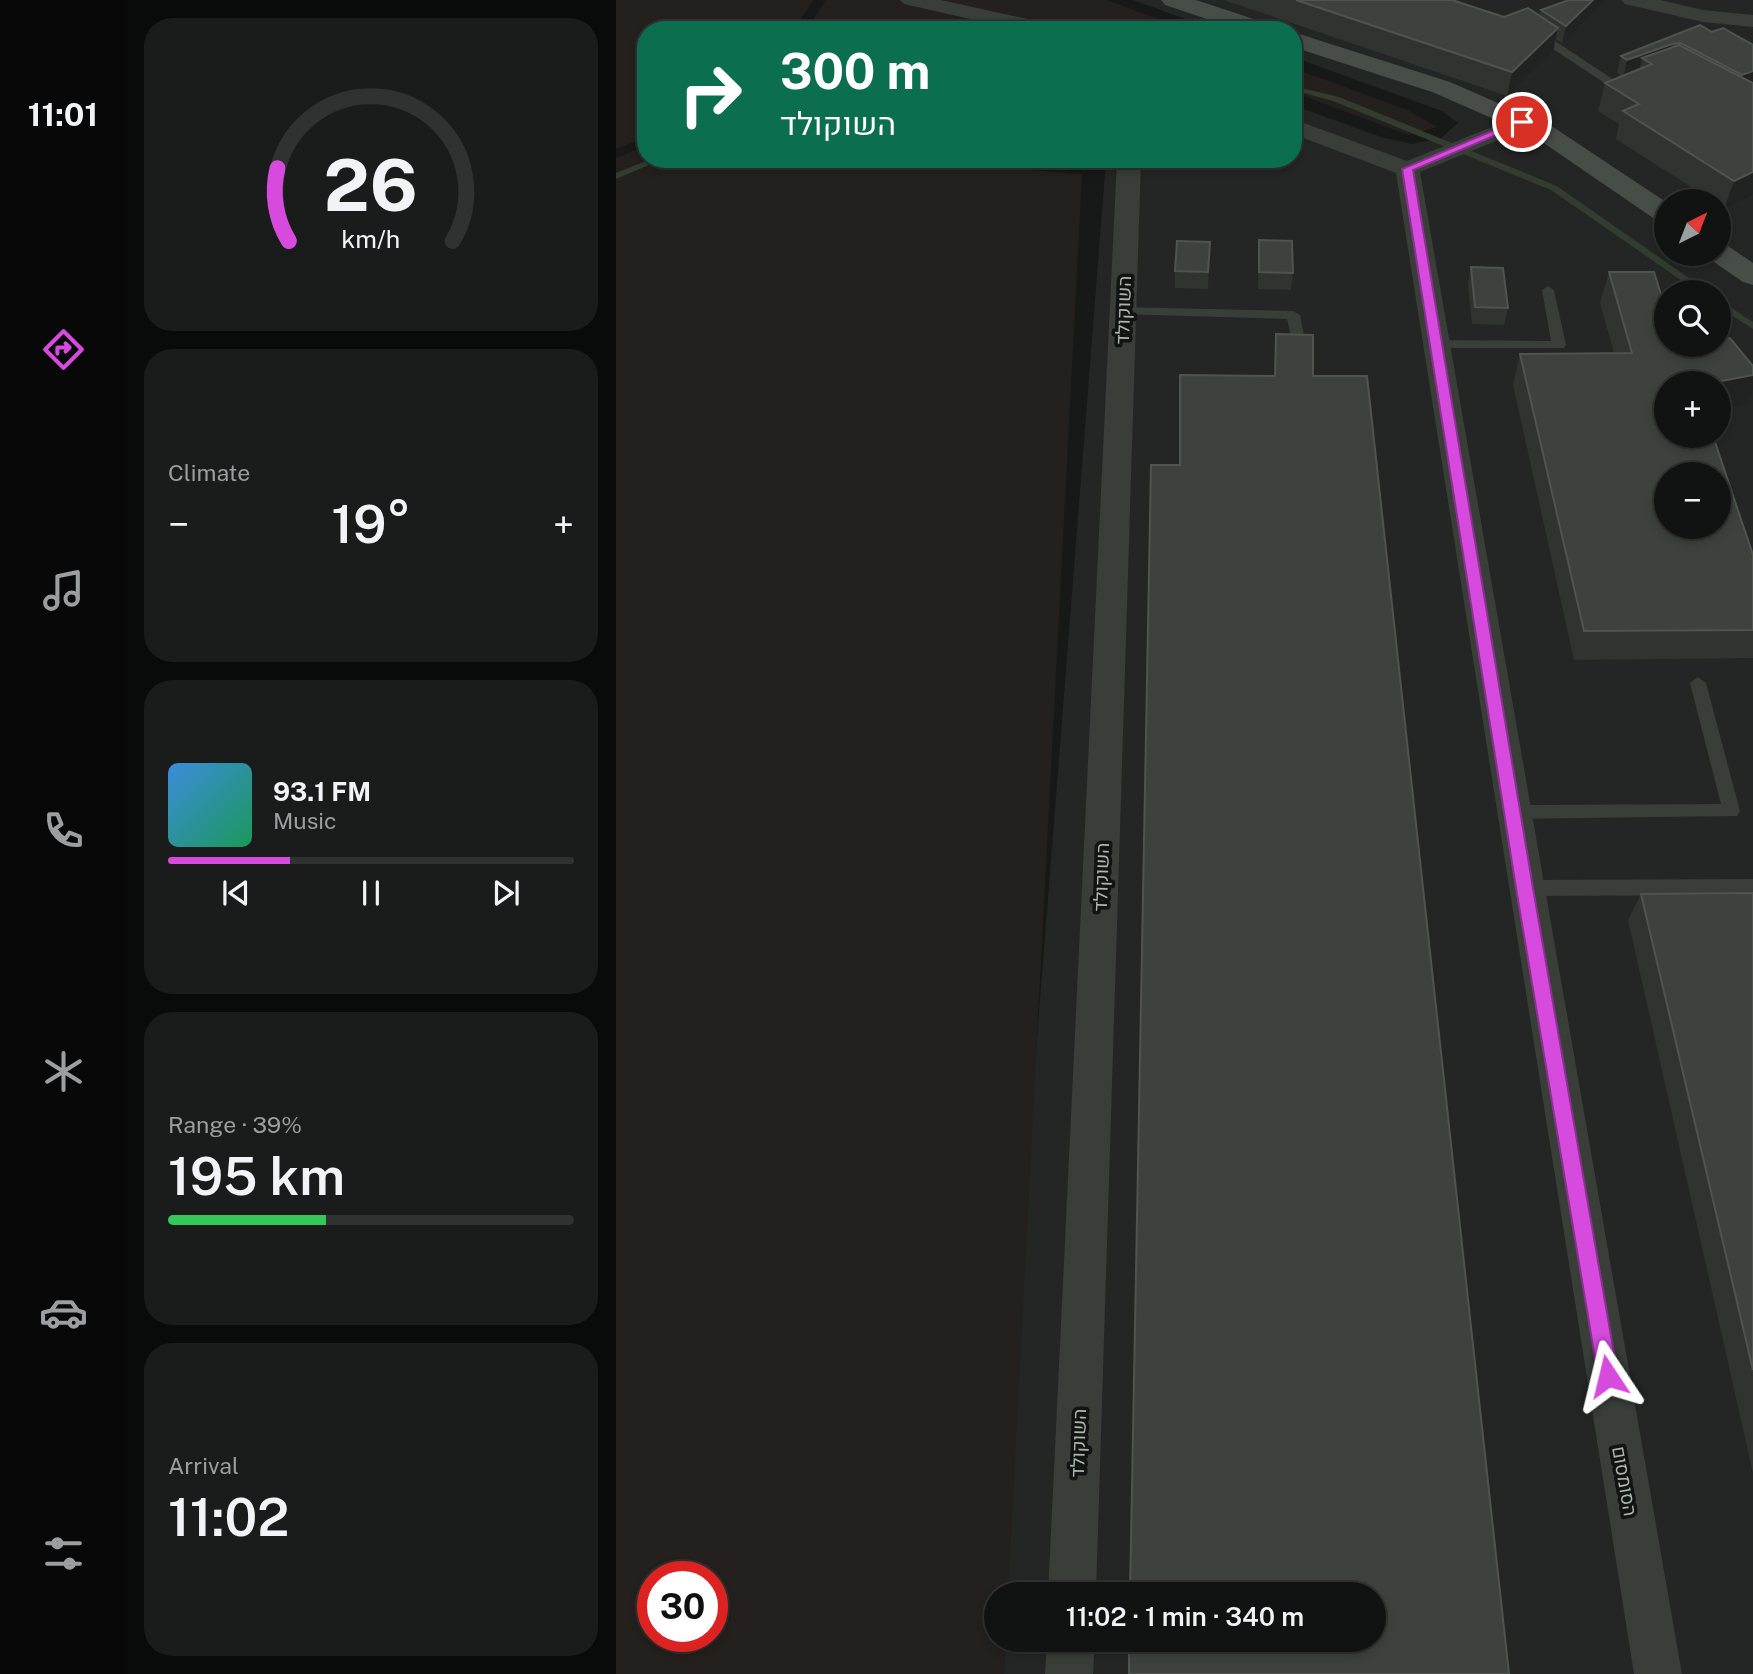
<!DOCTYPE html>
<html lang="en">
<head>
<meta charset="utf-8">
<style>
  :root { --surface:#111312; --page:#1a1c1b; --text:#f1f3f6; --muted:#9c9e9f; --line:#303232; --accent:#d64bde }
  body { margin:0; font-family:"Public Sans",Heebo,sans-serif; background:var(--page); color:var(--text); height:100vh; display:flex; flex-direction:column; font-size:26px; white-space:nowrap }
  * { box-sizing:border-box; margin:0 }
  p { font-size:23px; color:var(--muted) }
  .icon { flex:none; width:38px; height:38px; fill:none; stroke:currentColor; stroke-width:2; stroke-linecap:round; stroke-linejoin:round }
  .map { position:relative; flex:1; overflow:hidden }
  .side { display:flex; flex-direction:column; gap:18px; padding:18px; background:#090a0a; width:490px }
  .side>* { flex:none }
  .banner { position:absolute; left:21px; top:21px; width:665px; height:147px; border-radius:28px; box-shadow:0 4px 10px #0003,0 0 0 2px var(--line); background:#0b6e4f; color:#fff; overflow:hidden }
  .needle { width:46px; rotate:42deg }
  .fabs { position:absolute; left:1038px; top:189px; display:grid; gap:14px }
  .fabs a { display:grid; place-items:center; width:77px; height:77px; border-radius:50%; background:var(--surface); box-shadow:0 4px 10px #0003,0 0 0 2px var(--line); font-size:35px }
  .speed { position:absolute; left:21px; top:1561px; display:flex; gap:14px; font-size:35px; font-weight:700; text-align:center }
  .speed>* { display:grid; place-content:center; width:91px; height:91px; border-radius:50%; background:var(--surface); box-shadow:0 4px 10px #0003,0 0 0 2px var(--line); line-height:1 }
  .speed .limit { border:10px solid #d22; background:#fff; color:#111 }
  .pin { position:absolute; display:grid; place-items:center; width:60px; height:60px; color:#fff; margin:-30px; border:4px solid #fff; border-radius:50%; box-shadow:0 2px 7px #0007 }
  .me { position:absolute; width:77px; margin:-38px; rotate:350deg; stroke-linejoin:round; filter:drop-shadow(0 0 5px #0008) }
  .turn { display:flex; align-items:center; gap:24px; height:147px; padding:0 28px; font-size:32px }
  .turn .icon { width:91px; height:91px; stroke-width:2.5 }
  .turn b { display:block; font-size:49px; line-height:60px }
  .big { font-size:52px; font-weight:600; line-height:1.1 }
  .side .card { flex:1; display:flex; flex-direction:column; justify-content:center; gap:10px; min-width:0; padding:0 24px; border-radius:28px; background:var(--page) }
  .side .dial { align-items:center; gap:0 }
  .dial svg { height:182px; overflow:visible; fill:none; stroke:var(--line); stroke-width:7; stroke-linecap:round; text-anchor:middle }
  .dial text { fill:var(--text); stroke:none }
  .song { display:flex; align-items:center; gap:21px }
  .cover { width:84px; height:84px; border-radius:10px; background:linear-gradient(135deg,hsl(210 70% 55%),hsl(150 70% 35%)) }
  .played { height:7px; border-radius:4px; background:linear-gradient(90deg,var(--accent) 30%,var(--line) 30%) }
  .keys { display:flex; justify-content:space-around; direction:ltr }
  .heat { display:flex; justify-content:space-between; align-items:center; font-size:38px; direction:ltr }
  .charge { height:10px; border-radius:5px; background:linear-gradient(90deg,#34c759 39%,var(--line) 0) }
  .trip { position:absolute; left:368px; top:1582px; width:402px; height:70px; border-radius:35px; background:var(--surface); box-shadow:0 4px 10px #0003,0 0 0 2px var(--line); font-weight:600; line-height:70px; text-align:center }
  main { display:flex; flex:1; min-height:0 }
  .menu { display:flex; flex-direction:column; width:126px; justify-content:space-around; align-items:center; background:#070807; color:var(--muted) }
  .menu .icon { width:49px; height:49px }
  .menu .selected { color:var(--accent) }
  .menu b { font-size:32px; color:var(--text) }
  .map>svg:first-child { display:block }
  .built { fill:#232624; fill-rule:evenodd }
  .green { fill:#24201e; fill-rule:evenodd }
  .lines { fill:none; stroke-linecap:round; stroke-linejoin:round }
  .stream { fill:#323c2f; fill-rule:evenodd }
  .lane { fill:#393e39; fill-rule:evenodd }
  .street { fill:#393e39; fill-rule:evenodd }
  .secondary { fill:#474d47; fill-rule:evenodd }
  .wall { fill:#303431 }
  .shaded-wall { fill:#212322 }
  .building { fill:#3d423e; stroke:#4f544f; stroke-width:2; fill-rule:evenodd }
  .route { fill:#d64bde; stroke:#8b3190; stroke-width:2 }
  .labels { text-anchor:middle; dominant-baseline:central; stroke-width:7; stroke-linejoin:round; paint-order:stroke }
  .street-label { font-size:19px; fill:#abb7ab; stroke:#121413 }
</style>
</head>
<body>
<main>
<nav class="menu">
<b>11:01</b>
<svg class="icon selected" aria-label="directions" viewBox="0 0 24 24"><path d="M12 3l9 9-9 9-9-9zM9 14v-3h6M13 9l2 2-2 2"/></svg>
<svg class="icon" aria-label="music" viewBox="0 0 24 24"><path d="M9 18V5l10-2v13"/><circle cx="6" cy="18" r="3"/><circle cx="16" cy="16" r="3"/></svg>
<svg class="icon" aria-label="phone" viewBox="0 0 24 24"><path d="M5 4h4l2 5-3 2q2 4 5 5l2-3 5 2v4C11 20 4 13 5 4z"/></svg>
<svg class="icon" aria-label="climate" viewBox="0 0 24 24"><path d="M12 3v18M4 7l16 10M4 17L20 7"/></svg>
<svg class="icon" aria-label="car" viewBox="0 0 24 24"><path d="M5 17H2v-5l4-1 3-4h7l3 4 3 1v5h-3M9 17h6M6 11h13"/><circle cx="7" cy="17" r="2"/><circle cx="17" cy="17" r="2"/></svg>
<svg class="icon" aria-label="filters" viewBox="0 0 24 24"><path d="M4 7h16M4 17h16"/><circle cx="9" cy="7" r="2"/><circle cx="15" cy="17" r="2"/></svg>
</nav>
<section class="side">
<div class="card dial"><svg viewBox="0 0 100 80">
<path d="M14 69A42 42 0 1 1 86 69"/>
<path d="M14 69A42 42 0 0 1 9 37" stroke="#d64bde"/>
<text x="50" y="56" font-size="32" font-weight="700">26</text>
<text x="50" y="72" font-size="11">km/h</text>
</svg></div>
<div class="card"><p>Climate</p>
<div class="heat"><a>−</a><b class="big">19°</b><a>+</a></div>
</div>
<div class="card">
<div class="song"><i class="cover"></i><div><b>93.1 FM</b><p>Music</p></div></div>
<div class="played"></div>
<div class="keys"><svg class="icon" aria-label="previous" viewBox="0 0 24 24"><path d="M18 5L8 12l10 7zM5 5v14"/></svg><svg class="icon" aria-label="pause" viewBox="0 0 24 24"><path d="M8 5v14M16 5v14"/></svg><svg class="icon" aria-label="next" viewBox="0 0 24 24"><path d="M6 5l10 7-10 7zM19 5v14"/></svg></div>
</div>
<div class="card"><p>Range · 39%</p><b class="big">195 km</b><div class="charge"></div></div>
<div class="card"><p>Arrival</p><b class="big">11:02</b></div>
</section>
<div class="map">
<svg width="1137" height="1674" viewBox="0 0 1137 1674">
  <rect width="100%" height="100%" fill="#171918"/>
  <!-- built -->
  <path class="built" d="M517 0H1137V1674H371L490 161 446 159H677V105L765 137 796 144 825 138 842 123 826 111 677 57V30H600ZM1050 201H1102V254H1050ZM1050 292H1102V345H1050ZM1050 383H1102V436H1050ZM1050 474H1102V527H1050ZM380 1594H758V1640H380Z"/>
  <!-- green -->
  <g class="green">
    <path d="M0 0H198L177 30H30V137L0 149Z"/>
    <path d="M210 0H491L572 30H190Z"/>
    <path d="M677 68 789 109 821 127 792 135 677 92Z"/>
    <path d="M30 146V159H416L414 170 466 174 392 1594H380V1640H390L388 1674H0V158ZM37 1577H96V1636H37Z"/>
  </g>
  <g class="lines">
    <!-- stream -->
    <g class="stream">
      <path d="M677 86 723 97 941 186 1093 292H1082L935 190 717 101 677 90Z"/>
      <path d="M35 159H47L0 179V173Z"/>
      <path d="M1102 299 1137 322V329L1102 307Z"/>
    </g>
    <!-- lane -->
    <g class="lane">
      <path d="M916 31H924L1001 82 1015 77 1021 80 1004 88H996L916 35Z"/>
      <path d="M932 286 938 290 950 345 948 348H820L813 344 820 340 935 341 926 290Z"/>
      <path d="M507 307 677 311 684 315 689 341 682 345 677 344 671 319 502 314V308Z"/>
      <path d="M1082 677 1090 683 1124 811 1121 816 896 819 890 817 887 812 890 807 896 805 1105 804 1074 683Z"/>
      <path d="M1137 879V895L909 896 903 893 900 888 903 883 909 880Z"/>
    </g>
    <!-- street -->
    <g class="street">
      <path d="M284 0H325L434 24 442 25 445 30H403L288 4Z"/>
      <path d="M1005 0H1044L1087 10 1137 15V27L1087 22 1009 4Z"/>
      <path d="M906 115 914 117 918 122 914 127 804 172 1066 1674H1018L780 173 677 134V119L791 161Z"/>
      <path d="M501 159H525L480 1594H432Z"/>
      <path d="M431 1640H479L477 1674H429Z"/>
    </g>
    <!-- secondary -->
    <g class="secondary">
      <path d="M545 0H580L656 25 660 30H624L549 5Z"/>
      <path d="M677 32 834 82 937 127 1050 202V222L1040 220 919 137 816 92 677 47Z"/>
      <path d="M1102 244 1112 246 1137 263V285L1127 282 1092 258 1089 254H1102Z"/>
    </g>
  </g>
  <!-- wall -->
  <g class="wall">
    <path d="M608 0H836L888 17 923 16 925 10 988 3 946 43 939 39 937 52 891 96Z"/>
    <path d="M1096 32 1137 45V195L1108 209 1102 205V201H1097L1000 139 1003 124 982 111 989 83 1006 76 1001 73 1005 56Z"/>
    <path d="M643 240 677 273 675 290 642 289Z"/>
    <path d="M593 260 592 289 559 288V271Z"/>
    <path d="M855 267 892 308 888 325 856 324 852 285Z"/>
    <path d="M993 272 1061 349 1131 404 1102 410V383H1050L1137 555V658L958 660 897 385 904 354 998 353 984 303Z"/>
    <path d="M1137 893V1473L1012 920 1025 894Z"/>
  </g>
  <!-- shaded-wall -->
  <g class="shaded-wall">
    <path d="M977 0H989L988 3 946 43 950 26Z"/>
    <path d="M942 28 937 52 891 96 896 72Z"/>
    <path d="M1056 44 1051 61 1036 64 1026 58 1023 71 1007 77 1011 60Z"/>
    <path d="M1137 71V86L1121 92 1126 75Z"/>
    <path d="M1137 172V195L1108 209 1118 181Z"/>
    <path d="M1137 375V388L1131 404 1102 410V383H1095Z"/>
  </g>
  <!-- building -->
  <g class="building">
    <path d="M680 0H836L888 17 912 8 942 28 896 72Z"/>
    <path d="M953 0H977L950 26 925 10Z"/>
    <path d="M1084 25 1096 32 1107 28 1137 45V71L1126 75 1065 43 1056 44 1011 60 1005 56Z"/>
    <path d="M1063 45 1137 83V172L1118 181 1007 111 1023 104 989 83 1036 64 1026 58Z"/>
    <path d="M643 240 676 241 677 273 643 272Z"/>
    <path d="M561 241 594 242 592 272 559 271Z"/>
    <path d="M855 267 887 268 892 308 859 307Z"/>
    <path d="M993 272H1038L1050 311V345H1060L1061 349 1081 345H1102V340L1114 338 1137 366V375L1095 383H1050V436H1097L1137 555V630L968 631 904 354 1016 353ZM1050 474H1102V527H1050Z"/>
    <path d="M660 334 697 335V376H751L893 1674H513V1640H758V1594H514L535 465H564V375L659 376Z"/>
    <path d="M1137 893V1370L1025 894Z"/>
  </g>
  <!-- route -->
  <path class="route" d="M902 120 911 122 797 170 917 888 1002 1376 999 1383 992 1386 984 1383 982 1376 900 888 786 169Z"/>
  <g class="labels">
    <!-- street labels -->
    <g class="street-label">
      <text transform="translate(507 310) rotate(-88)">השוקולד</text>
      <text transform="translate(485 877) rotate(-88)">השוקולד</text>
      <text transform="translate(462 1443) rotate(-88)">השוקולד</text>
      <text transform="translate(1009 1481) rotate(80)">הסומסום</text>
    </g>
  </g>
</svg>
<div class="fabs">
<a><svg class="needle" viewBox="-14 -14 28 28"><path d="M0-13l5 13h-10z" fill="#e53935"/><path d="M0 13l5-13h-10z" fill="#9c9e9f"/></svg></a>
<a><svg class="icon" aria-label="search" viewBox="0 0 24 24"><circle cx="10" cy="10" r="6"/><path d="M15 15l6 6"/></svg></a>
<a>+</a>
<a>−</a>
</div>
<div class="speed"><div class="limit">30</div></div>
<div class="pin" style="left:906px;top:122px;background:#d93025"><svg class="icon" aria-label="arrive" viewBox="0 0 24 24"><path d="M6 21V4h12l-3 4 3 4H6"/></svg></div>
<svg class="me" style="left:992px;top:1376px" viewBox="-20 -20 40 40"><path d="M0-17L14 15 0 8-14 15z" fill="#d64bde" stroke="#fff" stroke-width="4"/></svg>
<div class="trip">11:02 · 1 min · 340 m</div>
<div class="banner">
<div class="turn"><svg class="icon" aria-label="right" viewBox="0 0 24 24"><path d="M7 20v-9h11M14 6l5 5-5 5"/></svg><div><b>300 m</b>השוקולד</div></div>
</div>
</div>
</main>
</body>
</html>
